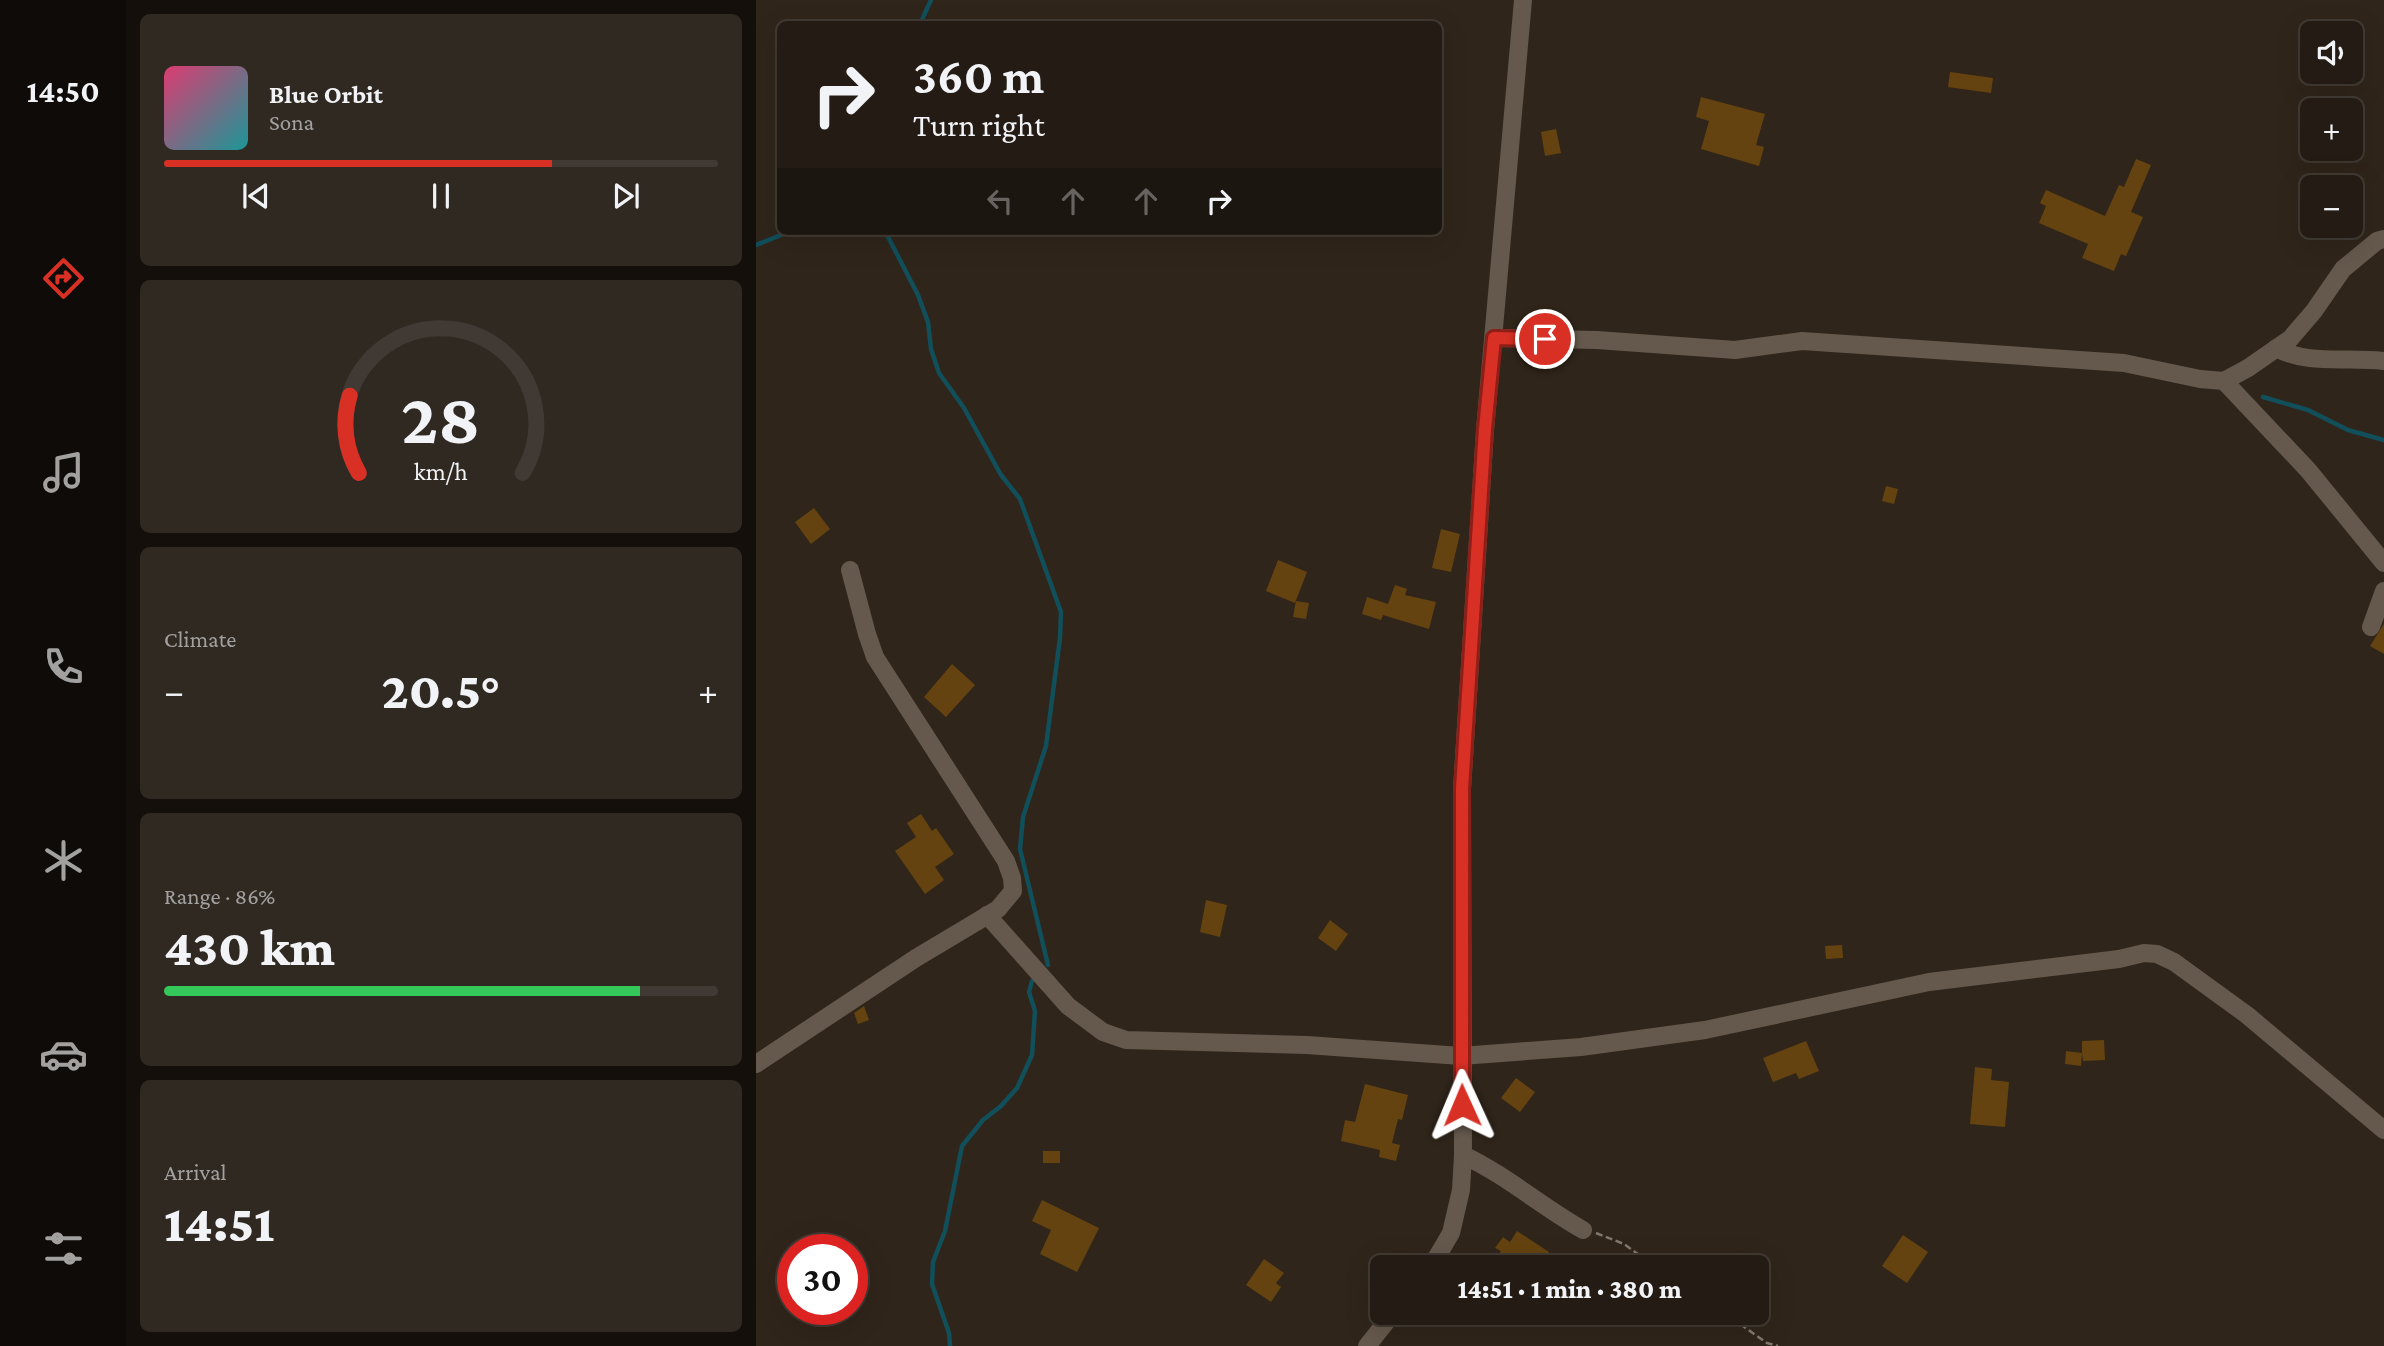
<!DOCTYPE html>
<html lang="en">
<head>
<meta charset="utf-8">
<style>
  :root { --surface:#241c14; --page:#302922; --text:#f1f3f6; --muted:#a3a1a0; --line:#413a34; --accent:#d93025 }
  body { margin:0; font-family:"Crimson Pro",serif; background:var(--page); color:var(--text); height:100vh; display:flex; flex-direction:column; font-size:26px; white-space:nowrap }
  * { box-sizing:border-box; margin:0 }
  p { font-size:23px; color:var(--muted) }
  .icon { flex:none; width:38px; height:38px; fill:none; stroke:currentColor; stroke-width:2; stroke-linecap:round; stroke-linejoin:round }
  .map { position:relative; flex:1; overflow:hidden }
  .drawer { display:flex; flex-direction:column; gap:14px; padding:14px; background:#140f0b; width:630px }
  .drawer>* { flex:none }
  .guide { position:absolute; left:21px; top:21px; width:665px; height:214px; border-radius:10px; box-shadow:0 7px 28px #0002,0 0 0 2px var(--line); background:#241c14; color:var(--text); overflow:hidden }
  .fabs { position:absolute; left:1544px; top:21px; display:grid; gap:14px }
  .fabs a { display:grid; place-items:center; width:63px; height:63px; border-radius:10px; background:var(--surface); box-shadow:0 7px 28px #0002,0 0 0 2px var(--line); font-size:35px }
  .speed { position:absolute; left:21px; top:1234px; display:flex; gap:14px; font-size:35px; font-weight:700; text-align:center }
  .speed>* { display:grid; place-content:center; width:91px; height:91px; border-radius:50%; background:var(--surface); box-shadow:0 7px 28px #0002,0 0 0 2px var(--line); line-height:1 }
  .speed .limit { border:10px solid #d22; background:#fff; color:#111 }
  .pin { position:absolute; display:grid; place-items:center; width:60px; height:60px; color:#fff; margin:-30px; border:4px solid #fff; border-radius:50%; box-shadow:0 2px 7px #0007 }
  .me { position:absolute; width:77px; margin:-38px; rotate:359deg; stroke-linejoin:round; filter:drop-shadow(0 0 5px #0008) }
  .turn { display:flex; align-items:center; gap:24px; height:147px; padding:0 21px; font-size:32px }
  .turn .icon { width:91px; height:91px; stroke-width:2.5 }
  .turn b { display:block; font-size:49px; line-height:60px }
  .lanes { display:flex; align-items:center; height:66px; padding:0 21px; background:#0003; justify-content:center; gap:35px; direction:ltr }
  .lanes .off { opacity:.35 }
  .big { font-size:52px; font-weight:800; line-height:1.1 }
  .drawer .widget { flex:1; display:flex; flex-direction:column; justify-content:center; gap:10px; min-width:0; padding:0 24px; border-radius:10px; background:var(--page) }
  .drawer .dial { align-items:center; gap:0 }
  .dial svg { height:182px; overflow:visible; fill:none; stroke:var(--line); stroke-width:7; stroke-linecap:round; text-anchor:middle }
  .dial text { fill:var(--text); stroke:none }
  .song { display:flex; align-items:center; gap:21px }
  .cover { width:84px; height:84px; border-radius:10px; background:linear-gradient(135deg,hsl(340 70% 55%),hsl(180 70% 35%)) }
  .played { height:7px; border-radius:4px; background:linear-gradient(90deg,var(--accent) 70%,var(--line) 70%) }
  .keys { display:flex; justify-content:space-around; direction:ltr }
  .heat { display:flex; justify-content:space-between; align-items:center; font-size:38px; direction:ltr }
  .charge { height:10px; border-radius:5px; background:linear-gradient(90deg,#34c759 86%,var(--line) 0) }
  .trip { position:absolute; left:614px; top:1255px; width:399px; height:70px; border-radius:10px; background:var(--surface); box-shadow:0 7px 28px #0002,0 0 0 2px var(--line); font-weight:800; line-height:70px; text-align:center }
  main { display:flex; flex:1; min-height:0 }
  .tabs { display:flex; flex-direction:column; width:126px; justify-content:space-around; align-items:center; background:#0e0b08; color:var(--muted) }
  .tabs .icon { width:49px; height:49px }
  .tabs .active { color:var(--accent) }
  .tabs b { font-size:32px; color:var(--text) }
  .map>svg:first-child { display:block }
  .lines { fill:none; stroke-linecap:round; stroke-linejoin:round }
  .stream { stroke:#114f5b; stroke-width:4.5 }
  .building { fill:#644310 }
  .path { stroke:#80776d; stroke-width:2.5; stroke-dasharray:7 3.5; stroke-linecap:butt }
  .minor { stroke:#65584c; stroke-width:18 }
  .route-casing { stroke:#8d1f18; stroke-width:18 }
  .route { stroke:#d93025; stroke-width:12 }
</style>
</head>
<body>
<main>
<nav class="tabs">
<b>14:50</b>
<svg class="icon active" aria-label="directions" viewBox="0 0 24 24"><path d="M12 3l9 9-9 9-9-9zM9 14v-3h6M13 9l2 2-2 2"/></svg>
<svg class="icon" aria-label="music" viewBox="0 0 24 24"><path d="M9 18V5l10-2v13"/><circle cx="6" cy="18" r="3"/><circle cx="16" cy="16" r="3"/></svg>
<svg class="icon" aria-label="phone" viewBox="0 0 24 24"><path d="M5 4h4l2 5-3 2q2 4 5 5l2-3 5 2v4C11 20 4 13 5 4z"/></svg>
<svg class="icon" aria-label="climate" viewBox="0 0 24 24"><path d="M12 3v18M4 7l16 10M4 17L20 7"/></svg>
<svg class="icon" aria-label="car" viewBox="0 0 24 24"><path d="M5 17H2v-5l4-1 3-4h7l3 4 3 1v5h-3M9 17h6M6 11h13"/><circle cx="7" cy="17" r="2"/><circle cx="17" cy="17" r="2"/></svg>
<svg class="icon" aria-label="filters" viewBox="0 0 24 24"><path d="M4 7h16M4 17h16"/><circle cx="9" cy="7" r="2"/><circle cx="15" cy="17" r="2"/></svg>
</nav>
<section class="drawer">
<div class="widget">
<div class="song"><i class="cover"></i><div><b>Blue Orbit</b><p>Sona</p></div></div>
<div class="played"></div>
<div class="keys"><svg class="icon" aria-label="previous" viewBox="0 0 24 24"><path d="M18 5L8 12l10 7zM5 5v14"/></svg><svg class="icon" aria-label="pause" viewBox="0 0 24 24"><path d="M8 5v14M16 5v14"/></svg><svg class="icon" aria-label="next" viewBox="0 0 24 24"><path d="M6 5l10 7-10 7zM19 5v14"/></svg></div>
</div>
<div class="widget dial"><svg viewBox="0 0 100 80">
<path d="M14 69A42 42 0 1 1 86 69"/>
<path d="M14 69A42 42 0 0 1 10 35" stroke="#d93025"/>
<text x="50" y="56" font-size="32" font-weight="700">28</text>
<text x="50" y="72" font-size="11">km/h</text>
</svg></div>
<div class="widget"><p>Climate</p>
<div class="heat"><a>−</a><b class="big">20.5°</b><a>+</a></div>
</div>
<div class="widget"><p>Range · 86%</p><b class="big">430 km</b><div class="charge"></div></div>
<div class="widget"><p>Arrival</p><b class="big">14:51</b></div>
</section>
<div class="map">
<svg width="1628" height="1346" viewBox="0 0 1628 1346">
  <rect width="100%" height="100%" fill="#30251a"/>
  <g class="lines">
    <!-- stream -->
    <g class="stream">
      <path d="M164 24 175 0"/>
      <path d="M129 231 162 295 172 322 175 349 183 373 208 408 245 475 264 499 305 612 304 638 290 746 267 817 264 849 292 965"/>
      <path d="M0 245 35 231"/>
      <path d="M1507 397 1552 410 1592 430 1628 440"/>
      <path d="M194 1346 193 1333 176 1284 177 1262 189 1231 206 1146 227 1120 245 1106 261 1088 276 1055 279 1011 273 992 276 981"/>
    </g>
  </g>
  <!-- building -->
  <g class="building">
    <path d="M1194 72 1237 78 1235 93 1192 87Z"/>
    <path d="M945 97 1009 114 1000 145 1008 147 1003 166 945 149 953 121 940 117Z"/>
    <path d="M800 129 805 153 789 156 785 132Z"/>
    <path d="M1380 159 1395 165 1375 212 1387 217 1370 256 1365 254 1358 271 1326 258 1332 244 1283 223 1290 206 1284 203 1290 190 1349 216 1363 185 1368 187Z"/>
    <path d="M1130 486 1142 489 1138 504 1126 501Z"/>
    <path d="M58 508 74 529 55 544 39 522Z"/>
    <path d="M685 529 704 534 695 572 676 568Z"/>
    <path d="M522 560 551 572 539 603 510 591Z"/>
    <path d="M639 585 651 589 649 595 680 602 673 629 627 615 625 620 606 614 611 597 632 604Z"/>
    <path d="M540 601 553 603 550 619 537 617Z"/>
    <path d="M1628 624V654L1614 646Z"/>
    <path d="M196 664 219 685 190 717 168 697Z"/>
    <path d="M165 814 176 831 180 828 198 854 179 867 188 880 169 894 139 851 160 837 151 823Z"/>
    <path d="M450 900 471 905 464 937 444 932Z"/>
    <path d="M574 920 592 934 580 951 562 938Z"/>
    <path d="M1086 945 1087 958 1070 959 1069 946Z"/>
    <path d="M108 1006 113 1020 102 1024 98 1013Z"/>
    <path d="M1348 1040 1349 1060 1327 1061 1326 1053 1325 1066 1309 1064 1310 1051 1326 1053V1041Z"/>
    <path d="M1050 1041 1063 1071 1043 1079 1040 1073 1017 1082 1007 1058Z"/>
    <path d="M1219 1067 1236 1069 1235 1080 1253 1082 1249 1127 1214 1124Z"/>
    <path d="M760 1078 779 1092 764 1112 745 1098Z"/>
    <path d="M609 1084 652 1095 646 1120 642 1119 636 1143 644 1145 640 1161 623 1157 624 1150 585 1141 589 1120 599 1122Z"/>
    <rect x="287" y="1151" width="17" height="12"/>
    <path d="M286 1200 343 1228 321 1272 284 1254 295 1230 276 1221Z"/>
    <path d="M761 1231 793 1252 783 1267H734L745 1251 739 1248 747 1237 754 1242Z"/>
    <path d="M1147 1235 1172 1252 1151 1283 1126 1266Z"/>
    <path d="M508 1259 528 1273 520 1283 525 1287 515 1302 490 1285Z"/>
  </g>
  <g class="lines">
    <!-- path -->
    <g class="path">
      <path d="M840 1233 868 1244 900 1267"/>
      <path d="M967 1312 1011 1343 1022 1346"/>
    </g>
    <!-- minor -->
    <g class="minor">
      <path d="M738 338 841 340 979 350 1046 341 1368 363 1444 379 1468 381 1492 368 1534 339 1558 311 1587 269 1621 241 1628 239"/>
      <path d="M1520 348C1554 366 1591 356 1628 361"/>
      <path d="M1468 381 1552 470 1628 563"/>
      <path d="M1615 627 1628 591"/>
      <path d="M231 915 312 1006 347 1032 370 1040 551 1045 705 1056 825 1047 949 1030 1173 982 1363 959 1388 953 1401 954 1418 962 1491 1015 1628 1130"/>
      <path d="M0 1064 160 958 242 909 257 891 256 878 250 861 119 657 111 634 94 570"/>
      <path d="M707 1155C750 1175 786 1207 827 1230"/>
      <path d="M675 1267 695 1233 705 1190 707 1155 706 789 729 430 767 0"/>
      <path d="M611 1346 638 1312"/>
    </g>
  </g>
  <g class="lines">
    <defs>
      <path id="route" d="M706 1105V789L729 429 738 338 789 339"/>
    </defs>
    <!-- route casing -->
    <use href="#route" class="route-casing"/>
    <!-- route -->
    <use href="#route" class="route"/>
  </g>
</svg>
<div class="fabs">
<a><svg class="icon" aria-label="sound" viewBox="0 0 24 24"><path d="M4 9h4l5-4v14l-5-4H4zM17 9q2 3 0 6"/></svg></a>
<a>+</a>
<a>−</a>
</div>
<div class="speed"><div class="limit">30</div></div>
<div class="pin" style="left:789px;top:339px;background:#d93025"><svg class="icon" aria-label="arrive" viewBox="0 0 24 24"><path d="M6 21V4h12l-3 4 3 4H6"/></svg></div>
<svg class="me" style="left:706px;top:1105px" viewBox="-20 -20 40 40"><path d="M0-17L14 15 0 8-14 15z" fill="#d93025" stroke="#fff" stroke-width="4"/></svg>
<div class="trip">14:51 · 1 min · 380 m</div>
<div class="guide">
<div class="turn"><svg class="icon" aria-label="right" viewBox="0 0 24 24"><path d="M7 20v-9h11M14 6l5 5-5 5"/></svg><div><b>360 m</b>Turn right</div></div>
<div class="lanes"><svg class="icon off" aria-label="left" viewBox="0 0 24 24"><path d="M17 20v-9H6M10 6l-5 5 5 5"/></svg><svg class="icon off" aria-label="ahead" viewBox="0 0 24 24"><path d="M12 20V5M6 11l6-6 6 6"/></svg><svg class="icon off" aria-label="ahead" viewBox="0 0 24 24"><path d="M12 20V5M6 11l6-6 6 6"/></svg><svg class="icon" aria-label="right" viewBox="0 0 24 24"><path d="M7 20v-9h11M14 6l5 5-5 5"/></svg></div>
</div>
</div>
</main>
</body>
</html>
